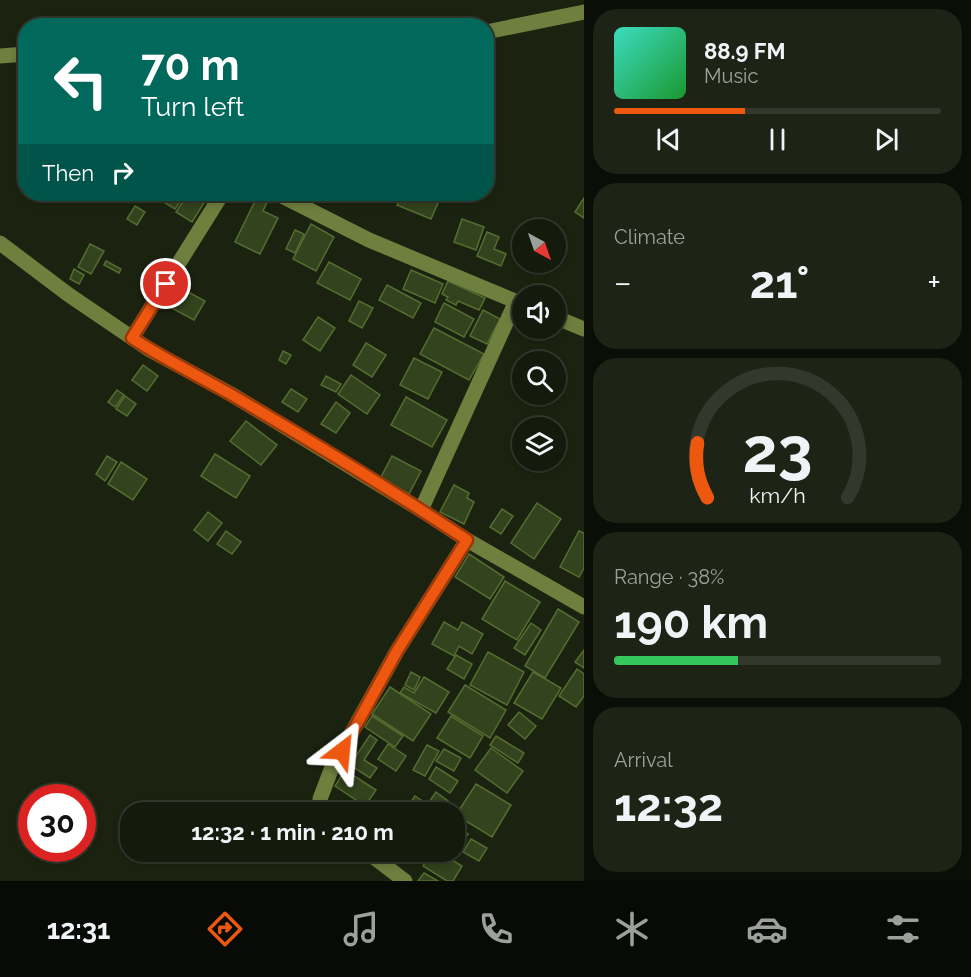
<!DOCTYPE html>
<html lang="en">
<head>
<meta charset="utf-8">
<style>
  :root { --surface:#141a0c; --page:#1d2315; --text:#f1f3f6; --muted:#9da19d; --line:#33382d; --accent:#ed570f }
  body { margin:0; font-family:Raleway,sans-serif; background:var(--page); color:var(--text); height:100vh; display:flex; flex-direction:column; font-size:22px; white-space:nowrap }
  * { box-sizing:border-box; margin:0 }
  p { font-size:20px; color:var(--muted) }
  .icon { flex:none; width:33px; height:33px; fill:none; stroke:currentColor; stroke-width:2; stroke-linecap:round; stroke-linejoin:round }
  .map { position:relative; flex:1; overflow:hidden }
  .details { display:flex; flex-direction:column; gap:9px; padding:9px; background:#0b0e07; width:387px }
  .details>* { flex:none }
  .top-card { position:absolute; left:18px; top:18px; width:476px; height:183px; border-radius:24px; box-shadow:0 3px 9px #0003,0 0 0 2px var(--line); background:#00695c; color:#fff; overflow:hidden }
  .needle { width:39px; rotate:140deg }
  .controls { position:absolute; left:512px; top:219px; display:grid; gap:12px }
  .controls a { display:grid; place-items:center; width:54px; height:54px; border-radius:50%; background:var(--surface); box-shadow:0 3px 9px #0003,0 0 0 2px var(--line); font-size:30px }
  .speed { position:absolute; left:18px; top:784px; display:flex; gap:12px; font-size:30px; font-weight:700; text-align:center }
  .speed>* { display:grid; place-content:center; width:78px; height:78px; border-radius:50%; background:var(--surface); box-shadow:0 3px 9px #0003,0 0 0 2px var(--line); line-height:1 }
  .speed .limit { border:9px solid #d22; background:#fff; color:#111 }
  .pin { position:absolute; display:grid; place-items:center; width:51px; height:51px; color:#fff; margin:-26px; border:3px solid #fff; border-radius:50%; box-shadow:0 2px 6px #0007 }
  .me { position:absolute; width:66px; margin:-33px; rotate:29deg; stroke-linejoin:round; filter:drop-shadow(0 0 4px #0008) }
  .turn { display:flex; align-items:center; gap:21px; height:126px; padding:0 24px; font-size:27px }
  .turn .icon { width:78px; height:78px; stroke-width:2.5 }
  .turn b { display:block; font-size:42px; line-height:51px }
  .then { display:flex; align-items:center; height:57px; padding:0 24px; background:#0003; gap:12px; font-size:22px }
  .big { font-size:45px; font-weight:700; line-height:1.1 }
  .details .widget { flex:1; display:flex; flex-direction:column; justify-content:center; gap:9px; min-width:0; padding:0 21px; border-radius:24px; background:var(--page) }
  .details .dial { align-items:center; gap:0 }
  .dial svg { height:156px; overflow:visible; fill:none; stroke:var(--line); stroke-width:7; stroke-linecap:round; text-anchor:middle }
  .dial text { fill:var(--text); stroke:none }
  .song { display:flex; align-items:center; gap:18px }
  .cover { width:72px; height:72px; border-radius:9px; background:linear-gradient(135deg,hsl(170 70% 55%),hsl(130 70% 35%)) }
  .played { height:6px; border-radius:3px; background:linear-gradient(90deg,var(--accent) 40%,var(--line) 40%) }
  .keys { display:flex; justify-content:space-around; direction:ltr }
  .heat { display:flex; justify-content:space-between; align-items:center; font-size:33px; direction:ltr }
  .charge { height:9px; border-radius:4px; background:linear-gradient(90deg,#34c759 38%,var(--line) 0) }
  .trip { position:absolute; left:120px; top:802px; width:345px; height:60px; border-radius:24px; background:var(--surface); box-shadow:0 3px 9px #0003,0 0 0 2px var(--line); font-weight:700; line-height:60px; text-align:center }
  .tabs { display:flex; height:96px; justify-content:space-around; align-items:center; background:#080a05; color:var(--muted) }
  .tabs .icon { width:42px; height:42px }
  .tabs .selected { color:var(--accent) }
  .tabs b { font-size:27px; color:var(--text) }
  main { display:flex; flex:1; min-height:0 }
  .map>svg:first-child { display:block }
  .building { fill:#33431d; stroke:#546d30; stroke-width:1.5 }
  .lines { fill:none; stroke-linecap:round; stroke-linejoin:round }
  .minor { stroke:#6e7f3e; stroke-width:15 }
  .route-casing { stroke:#9a390a; stroke-width:15 }
  .route { stroke:#ed570f; stroke-width:10 }
</style>
</head>
<body>
<main>
<div class="map">
<svg width="584" height="881" viewBox="0 0 584 881">
  <rect width="100%" height="100%" fill="#1b2310"/>
  <!-- building -->
  <g class="building">
    <path d="M160 194H185L175 209 157 198Z"/>
    <path d="M188 194H200L207 198 192 222 176 212Z"/>
    <path d="M402 194H442L431 219 397 205Z"/>
    <path d="M257 197 267 202 263 211 278 218 260 254 235 242Z"/>
    <path d="M584 198V218L575 212Z"/>
    <path d="M135 206 145 212 137 225 127 219Z"/>
    <path d="M462 219 484 227 476 250 454 242Z"/>
    <path d="M311 224 334 237 316 271 293 259Z"/>
    <path d="M295 230 304 234 295 253 286 249Z"/>
    <path d="M487 232 499 237 494 249 506 254 501 266 477 256Z"/>
    <path d="M90 244 104 251 91 274 78 267Z"/>
    <path d="M106 261 121 269 119 273 104 265Z"/>
    <path d="M329 262 361 279 350 300 317 283Z"/>
    <path d="M74 269 84 275 79 284 70 279Z"/>
    <path d="M411 270 443 284 435 303 403 289Z"/>
    <path d="M448 281 485 298 479 310 458 301 456 305 446 300 448 297 442 294Z"/>
    <path d="M387 285 421 303 413 318 379 300Z"/>
    <path d="M177 286 205 301 194 320 166 305Z"/>
    <path d="M359 301 373 308 362 328 349 321Z"/>
    <path d="M444 303 474 319 464 337 435 322Z"/>
    <path d="M483 310 500 319 487 344 470 336Z"/>
    <path d="M318 317 335 328 320 351 303 340Z"/>
    <path d="M434 328 484 354 469 380 420 354Z"/>
    <path d="M366 343 386 355 372 377 353 365Z"/>
    <path d="M283 351 291 355 286 364 279 360Z"/>
    <path d="M414 358 442 372 428 399 400 385Z"/>
    <path d="M143 365 158 376 147 391 132 380Z"/>
    <path d="M351 375 380 395 367 414 338 394Z"/>
    <path d="M326 376 341 384 336 392 321 385Z"/>
    <path d="M291 389 307 399 298 412 282 402Z"/>
    <path d="M117 390 124 395 115 407 108 402Z"/>
    <path d="M125 396 136 404 127 416 116 409Z"/>
    <path d="M406 397 447 420 432 447 391 425Z"/>
    <path d="M336 402 350 413 336 433 321 424Z"/>
    <path d="M246 421 277 445 261 465 230 441Z"/>
    <path d="M215 454 250 476 236 498 201 476Z"/>
    <path d="M107 456 117 462 105 481 96 474Z"/>
    <path d="M392 456 421 471 409 494 380 479Z"/>
    <path d="M121 462 147 479 133 500 108 484Z"/>
    <path d="M454 485 469 493 467 498 474 502 464 524 440 512Z"/>
    <path d="M537 503 561 519 534 559 511 543Z"/>
    <path d="M502 509 513 516 501 534 490 527Z"/>
    <path d="M208 512 222 523 208 541 194 530Z"/>
    <path d="M226 531 241 542 232 554 217 544Z"/>
    <path d="M579 531 584 533V568L579 577 560 567Z"/>
    <path d="M469 554 504 577 490 599 455 577Z"/>
    <path d="M505 581 540 602 517 640 482 619Z"/>
    <path d="M558 609 579 622 545 678 525 666Z"/>
    <path d="M444 622 458 630 462 622 483 634 472 654 459 646 454 656 432 644Z"/>
    <path d="M531 623 541 630 525 655 514 648Z"/>
    <path d="M584 650V668L575 662Z"/>
    <path d="M488 652 524 672 507 705 470 685Z"/>
    <path d="M456 655 472 664 464 679 447 669Z"/>
    <path d="M577 669 584 674V696L576 707 559 696Z"/>
    <path d="M411 672 420 677 414 690 405 685Z"/>
    <path d="M533 672 561 688 542 719 514 703Z"/>
    <path d="M424 677 449 692 436 713 400 693 404 687 414 693Z"/>
    <path d="M465 685 506 710 490 738 448 712Z"/>
    <path d="M390 687 431 714 413 741 372 714Z"/>
    <path d="M519 712 536 726 525 739 508 725Z"/>
    <path d="M372 716 403 736 395 747 365 727Z"/>
    <path d="M451 716 483 736 470 758 437 738Z"/>
    <path d="M370 735 377 740 364 760 377 768 370 778 350 765Z"/>
    <path d="M496 736 524 753 518 763 490 745Z"/>
    <path d="M388 744 406 756 396 771 378 759Z"/>
    <path d="M427 745 439 751 425 776 413 770Z"/>
    <path d="M491 748 523 771 507 793 475 770Z"/>
    <path d="M444 749 461 758 454 771 436 761Z"/>
    <path d="M436 767 458 781 450 793 429 779Z"/>
    <path d="M345 770 376 790 365 806 335 786Z"/>
    <path d="M476 784 511 805 492 837 456 815Z"/>
    <path d="M436 792 448 801 441 811 429 802Z"/>
    <path d="M415 796 433 808 430 813H410L405 810Z"/>
    <path d="M454 825 468 834 458 851 454 849Z"/>
    <path d="M471 839 487 848 479 861 463 852Z"/>
    <path d="M432 852H439L462 866 453 881H447L423 866Z"/>
    <path d="M424 873 438 881H418Z"/>
  </g>
  <g class="lines">
    <!-- minor -->
    <g class="minor">
      <path d="M486 32 584 12"/>
      <path d="M0 56 26 54"/>
      <path d="M278 194 369 240 522 304"/>
      <path d="M0 243 69 295 150 350 231 394 421 510 467 540 584 607"/>
      <path d="M555 317 584 329"/>
      <path d="M132 338 222 194"/>
      <path d="M421 510 516 301"/>
      <path d="M323 813 320 799 331 770 397 651 467 540"/>
      <path d="M367 852 405 881"/>
    </g>
  </g>
  <g class="lines">
    <defs>
      <path id="route" d="M166 284 132 338C164 359 199 376 232 395 311 441 390 489 467 540L397 651 342 751"/>
    </defs>
    <!-- route casing -->
    <use href="#route" class="route-casing"/>
    <!-- route -->
    <use href="#route" class="route"/>
  </g>
</svg>
<div class="controls">
<a><svg class="needle" viewBox="-14 -14 28 28"><path d="M0-13l5 13h-10z" fill="#e53935"/><path d="M0 13l5-13h-10z" fill="#9da19d"/></svg></a>
<a><svg class="icon" aria-label="sound" viewBox="0 0 24 24"><path d="M4 9h4l5-4v14l-5-4H4zM17 9q2 3 0 6"/></svg></a>
<a><svg class="icon" aria-label="search" viewBox="0 0 24 24"><circle cx="10" cy="10" r="6"/><path d="M15 15l6 6"/></svg></a>
<a><svg class="icon" aria-label="layers" viewBox="0 0 24 24"><path d="M12 4l9 5-9 5-9-5zM3 14l9 5 9-5"/></svg></a>
</div>
<div class="speed"><div class="limit">30</div></div>
<div class="pin" style="left:166px;top:284px;background:#d93025"><svg class="icon" aria-label="arrive" viewBox="0 0 24 24"><path d="M6 21V4h12l-3 4 3 4H6"/></svg></div>
<svg class="me" style="left:342px;top:751px" viewBox="-20 -20 40 40"><path d="M0-17L14 15 0 8-14 15z" fill="#ed570f" stroke="#fff" stroke-width="4"/></svg>
<div class="trip">12:32 · 1 min · 210 m</div>
<div class="top-card">
<div class="turn"><svg class="icon" aria-label="left" viewBox="0 0 24 24"><path d="M17 20v-9H6M10 6l-5 5 5 5"/></svg><div><b>70 m</b>Turn left</div></div>
<div class="then">Then<svg class="icon" aria-label="right" viewBox="0 0 24 24"><path d="M7 20v-9h11M14 6l5 5-5 5"/></svg></div>
</div>
</div>
<section class="details">
<div class="widget">
<div class="song"><i class="cover"></i><div><b>88.9 FM</b><p>Music</p></div></div>
<div class="played"></div>
<div class="keys"><svg class="icon" aria-label="previous" viewBox="0 0 24 24"><path d="M18 5L8 12l10 7zM5 5v14"/></svg><svg class="icon" aria-label="pause" viewBox="0 0 24 24"><path d="M8 5v14M16 5v14"/></svg><svg class="icon" aria-label="next" viewBox="0 0 24 24"><path d="M6 5l10 7-10 7zM19 5v14"/></svg></div>
</div>
<div class="widget"><p>Climate</p>
<div class="heat"><a>−</a><b class="big">21°</b><a>+</a></div>
</div>
<div class="widget dial"><svg viewBox="0 0 100 80">
<path d="M14 69A42 42 0 1 1 86 69"/>
<path d="M14 69A42 42 0 0 1 9 41" stroke="#ed570f"/>
<text x="50" y="56" font-size="32" font-weight="700">23</text>
<text x="50" y="72" font-size="11">km/h</text>
</svg></div>
<div class="widget"><p>Range · 38%</p><b class="big">190 km</b><div class="charge"></div></div>
<div class="widget"><p>Arrival</p><b class="big">12:32</b></div>
</section>
</main>
<nav class="tabs">
<b>12:31</b>
<svg class="icon selected" aria-label="directions" viewBox="0 0 24 24"><path d="M12 3l9 9-9 9-9-9zM9 14v-3h6M13 9l2 2-2 2"/></svg>
<svg class="icon" aria-label="music" viewBox="0 0 24 24"><path d="M9 18V5l10-2v13"/><circle cx="6" cy="18" r="3"/><circle cx="16" cy="16" r="3"/></svg>
<svg class="icon" aria-label="phone" viewBox="0 0 24 24"><path d="M5 4h4l2 5-3 2q2 4 5 5l2-3 5 2v4C11 20 4 13 5 4z"/></svg>
<svg class="icon" aria-label="climate" viewBox="0 0 24 24"><path d="M12 3v18M4 7l16 10M4 17L20 7"/></svg>
<svg class="icon" aria-label="car" viewBox="0 0 24 24"><path d="M5 17H2v-5l4-1 3-4h7l3 4 3 1v5h-3M9 17h6M6 11h13"/><circle cx="7" cy="17" r="2"/><circle cx="17" cy="17" r="2"/></svg>
<svg class="icon" aria-label="filters" viewBox="0 0 24 24"><path d="M4 7h16M4 17h16"/><circle cx="9" cy="7" r="2"/><circle cx="15" cy="17" r="2"/></svg>
</nav>
</body>
</html>
